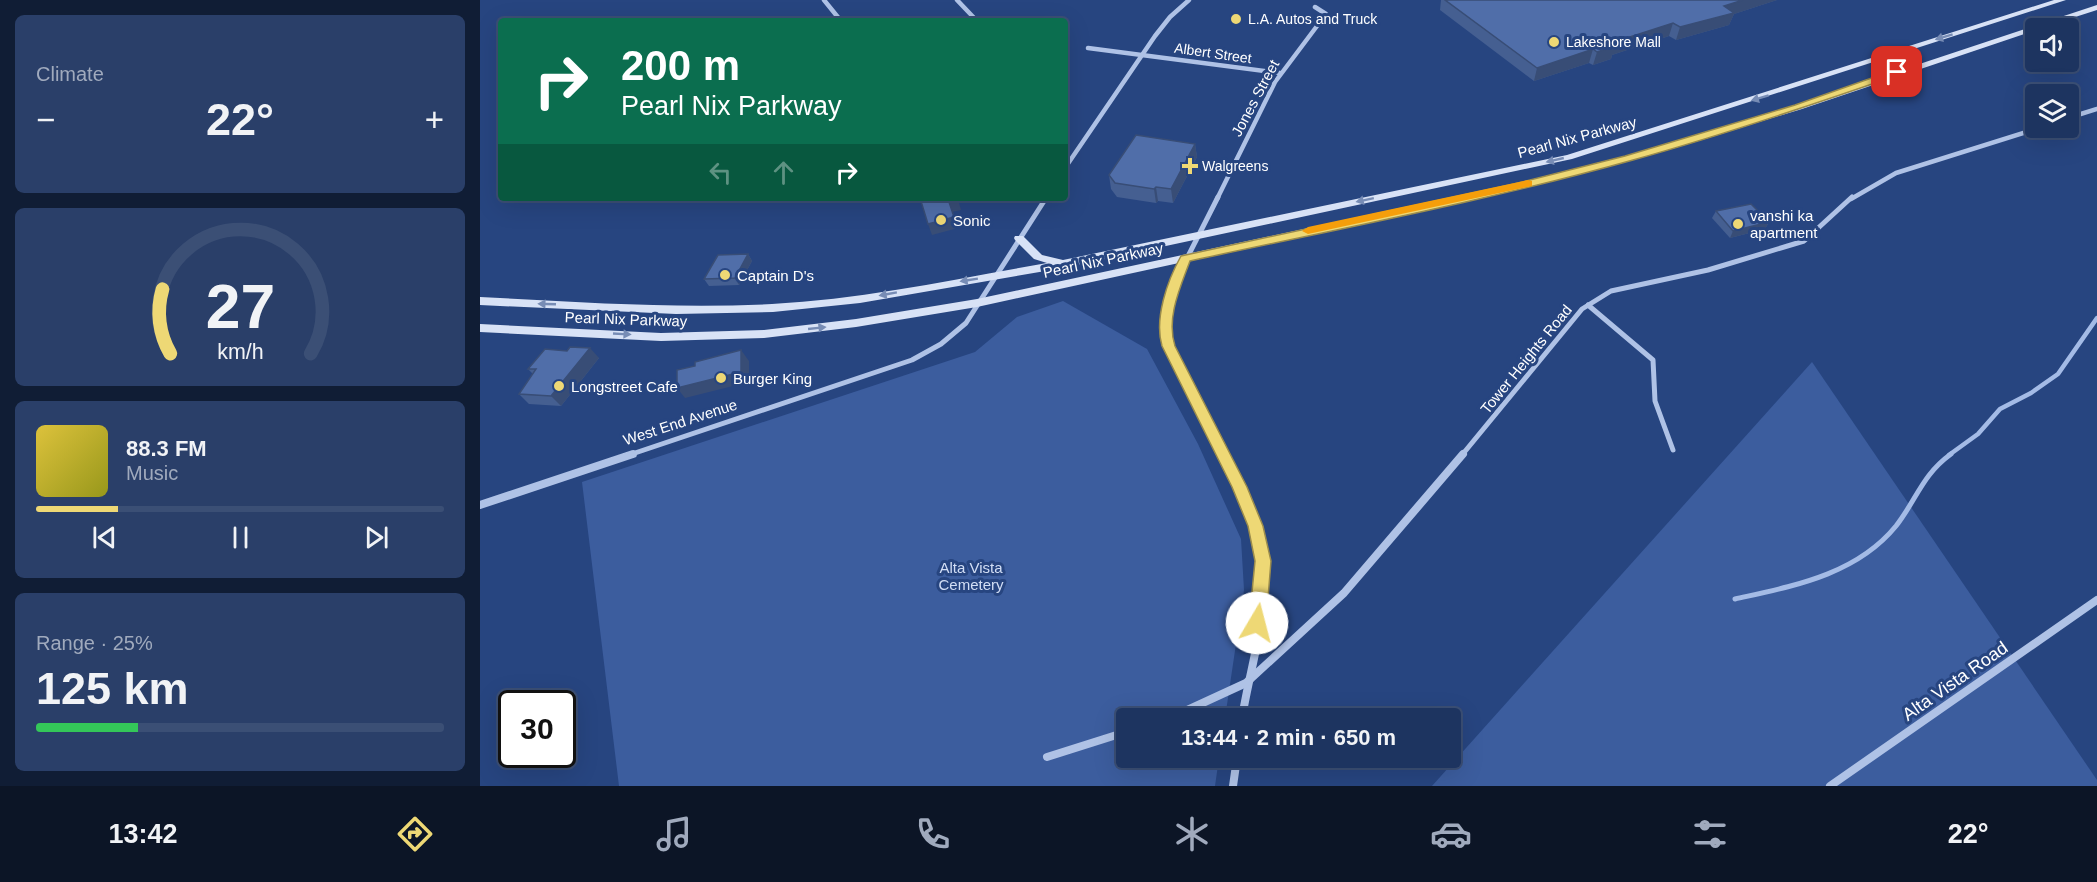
<!DOCTYPE html>
<html lang="en">
<head>
<meta charset="utf-8">
<style>
  :root { --surface:#1d3460; --page:#2a3f69; --text:#f1f3f6; --muted:#a0aabd; --line:#3b4f75; --accent:#eed875 }
  body { margin:0; font-family:Helvetica,sans-serif; background:var(--page); color:var(--text); height:100vh; display:flex; flex-direction:column; font-size:22px; white-space:nowrap }
  * { box-sizing:border-box; margin:0 }
  p { font-size:20px; color:var(--muted) }
  .icon { flex:none; width:33px; height:33px; fill:none; stroke:currentColor; stroke-width:2; stroke-linecap:round; stroke-linejoin:round }
  .map { position:relative; flex:1; overflow:hidden }
  .drawer { display:flex; flex-direction:column; gap:15px; padding:15px; background:#101d35; width:480px }
  .drawer>* { flex:none }
  .banner { position:absolute; left:18px; top:18px; width:570px; height:183px; border-radius:6px; box-shadow:0 6px 24px #0002,0 0 0 2px var(--line); background:#0b6e4f; color:#fff; overflow:hidden }
  .fabs { position:absolute; left:1545px; top:18px; display:grid; gap:12px }
  .fabs a { display:grid; place-items:center; width:54px; height:54px; border-radius:6px; background:var(--surface); box-shadow:0 6px 24px #0002,0 0 0 2px var(--line); font-size:30px }
  .speed { position:absolute; left:18px; top:690px; display:flex; gap:12px; font-size:30px; font-weight:700; text-align:center }
  .speed>* { display:grid; place-content:center; width:78px; height:78px; border-radius:50%; background:var(--surface); box-shadow:0 6px 24px #0002,0 0 0 2px var(--line); line-height:1 }
  .speed .limit { border:3px solid #111; border-radius:9px; background:#fff; color:#111 }
  .pin { position:absolute; display:grid; place-items:center; width:51px; height:51px; color:#fff; margin:-26px; border-radius:12px; box-shadow:0 3px 9px #0006 }
  .me { position:absolute; width:66px; margin:-33px; rotate:8deg; stroke-linejoin:round; filter:drop-shadow(0 0 4px #0008) }
  .turn { display:flex; align-items:center; gap:21px; height:126px; padding:0 24px; font-size:27px }
  .turn .icon { width:78px; height:78px; stroke-width:2.5 }
  .turn b { display:block; font-size:42px; line-height:51px }
  .lanes { display:flex; align-items:center; height:57px; padding:0 24px; background:#0003; justify-content:center; gap:30px; direction:ltr }
  .lanes .off { opacity:.35 }
  .big { font-size:45px; font-weight:700; line-height:1.1 }
  .drawer .card { flex:1; display:flex; flex-direction:column; justify-content:center; gap:9px; min-width:0; padding:0 21px; border-radius:9px; background:var(--page) }
  .drawer .dial { align-items:center; gap:0 }
  .dial svg { height:156px; overflow:visible; fill:none; stroke:var(--line); stroke-width:7; stroke-linecap:round; text-anchor:middle }
  .dial text { fill:var(--text); stroke:none }
  .song { display:flex; align-items:center; gap:18px }
  .cover { width:72px; height:72px; border-radius:9px; background:linear-gradient(135deg,hsl(50 70% 55%),hsl(60 70% 35%)) }
  .played { height:6px; border-radius:3px; background:linear-gradient(90deg,var(--accent) 20%,var(--line) 20%) }
  .keys { display:flex; justify-content:space-around; direction:ltr }
  .heat { display:flex; justify-content:space-between; align-items:center; font-size:33px; direction:ltr }
  .charge { height:9px; border-radius:4px; background:linear-gradient(90deg,#34c759 25%,var(--line) 0) }
  .trip { position:absolute; left:636px; top:708px; width:345px; height:60px; border-radius:6px; background:var(--surface); box-shadow:0 6px 24px #0002,0 0 0 2px var(--line); font-weight:700; line-height:60px; text-align:center }
  .menu { display:flex; height:96px; justify-content:space-around; align-items:center; background:#0c1526; color:var(--muted) }
  .menu .icon { width:42px; height:42px }
  .menu .current { color:var(--accent) }
  .menu b { font-size:27px; color:var(--text) }
  main { display:flex; flex:1; min-height:0 }
  .map>svg:first-child { display:block }
  .green { fill:#3c5d9e }
  .lines { fill:none; stroke-linecap:round; stroke-linejoin:round }
  .stream-far1 { stroke:#a4bbe6; stroke-width:4.5 }
  .stream { stroke:#a4bbe6; stroke-width:5 }
  .minor-far2 { stroke:#afc2e6; stroke-width:4.5 }
  .minor-far1 { stroke:#afc2e6; stroke-width:5 }
  .minor { stroke:#afc2e6; stroke-width:8 }
  .secondary { fill:#d8e2f6; fill-rule:evenodd }
  .wall { fill:#455f91 }
  .shaded-wall { fill:#384d76 }
  .building { fill:#506ea9; stroke:#384d76; stroke-width:1.5 }
  .oneway { fill:#778cb5 }
  .route { fill:#eed875; stroke:#9b8c4c; stroke-width:1.5 }
  .slow { fill:#f59e0b }
  .poi-dot { fill:#eed875; stroke:#274580; stroke-width:2 }
  .labels { text-anchor:middle; dominant-baseline:central; stroke-width:6; stroke-linejoin:round; paint-order:stroke }
  .far-poi-label { font-size:14px; fill:#fff; stroke:#274580; text-anchor:start }
  .far-street-label { font-size:14px; fill:#fff; stroke:#274580 }
  .street-label { font-size:15px; fill:#fff; stroke:#274580 }
  .poi-label { font-size:15px; fill:#fff; stroke:#274580; text-anchor:start }
  .park-label { font-size:15px; fill:#d2def5; stroke:#274580 }
  .near-street-label { font-size:18px; fill:#fff; stroke:#274580 }
</style>
</head>
<body>
<main>
<section class="drawer">
<div class="card"><p>Climate</p>
<div class="heat"><a>−</a><b class="big">22°</b><a>+</a></div>
</div>
<div class="card dial"><svg viewBox="0 0 100 80">
<path d="M14 69A42 42 0 1 1 86 69"/>
<path d="M14 69A42 42 0 0 1 10 36" stroke="#eed875"/>
<text x="50" y="56" font-size="32" font-weight="700">27</text>
<text x="50" y="72" font-size="11">km/h</text>
</svg></div>
<div class="card">
<div class="song"><i class="cover"></i><div><b>88.3 FM</b><p>Music</p></div></div>
<div class="played"></div>
<div class="keys"><svg class="icon" aria-label="previous" viewBox="0 0 24 24"><path d="M18 5L8 12l10 7zM5 5v14"/></svg><svg class="icon" aria-label="pause" viewBox="0 0 24 24"><path d="M8 5v14M16 5v14"/></svg><svg class="icon" aria-label="next" viewBox="0 0 24 24"><path d="M6 5l10 7-10 7zM19 5v14"/></svg></div>
</div>
<div class="card"><p>Range · 25%</p><b class="big">125 km</b><div class="charge"></div></div>
</section>
<div class="map">
<svg width="1617" height="786" viewBox="0 0 1617 786">
  <rect width="100%" height="100%" fill="#274580"/>
  <!-- green -->
  <g class="green">
    <path d="M583 301 667 349 718 444 761 539 764 590 745 718H646V758H739L735 786H139L102 482 495 352 537 317Z"/>
    <path d="M1332 362 1617 780V786H952Z"/>
  </g>
  <g class="lines">
    <!-- stream-far1 -->
    <path class="stream-far1" d="M1469 455 1498 434 1520 409 1551 393 1578 374 1617 318"/>
    <!-- stream -->
    <path class="stream" d="M1255 599C1313 586 1376 575 1416 526 1437 499 1442 475 1471 454"/>
    <!-- minor-far2 -->
    <g class="minor-far2">
      <path d="M344 0 361 21"/>
      <path d="M477 0 497 21"/>
      <path d="M608 48 800 73"/>
      <path d="M1588 118 1617 109"/>
      <path d="M585 168 675 36 690 17 709 0"/>
      <path d="M737 199 795 82 846 14 835 7"/>
      <path d="M1371 199 1416 173 1559 128"/>
    </g>
    <!-- minor-far1 -->
    <g class="minor-far1">
      <path d="M738 197 698 276 686 325 688 346 746 455"/>
      <path d="M1108 305 1173 360 1175 401 1193 450"/>
      <path d="M149 455 432 360 461 344 486 323 566 198"/>
      <path d="M982 455 1102 309 1131 291 1228 270 1324 241 1372 197"/>
    </g>
    <!-- minor -->
    <g class="minor">
      <path d="M745 454C761 487 777 521 783 558 790 610 770 667 762 718"/>
      <path d="M0 505 153 454"/>
      <path d="M690 718 766 683 864 593 983 454"/>
      <path d="M567 757 646 732"/>
      <path d="M753 786 757 758"/>
      <path d="M1350 786 1617 600"/>
    </g>
    <!-- secondary -->
    <g class="secondary">
      <path d="M1574 0H1586L1092 159 583 268 380 303 293 312 196 314 0 305V297C97 302 195 309 292 304 384 299 476 279 567 263L554 259 535 240 534 238 535 236H543L562 255 583 260 1087 155Z"/>
      <path d="M1617 5V10L1561 28H1556V30L1322 109 1152 160 1034 190 497 307 376 327 284 338 181 341 0 332V324L181 333 284 330 376 319 497 299 1034 184 1146 156 1316 105Z"/>
    </g>
  </g>
  <!-- wall -->
  <g class="wall">
    <path d="M961 0H1297L1254 14 1249 25 1196 40 1189 36 1132 55 1131 59 1113 65 1109 63 1054 81 960 10Z"/>
    <path d="M715 144 717 157 693 203 678 201 676 203 637 197 631 189 629 175Z"/>
    <path d="M1236 211 1289 222 1285 229 1250 238 1232 218Z"/>
    <path d="M268 254 272 261 259 285 229 286 224 279Z"/>
    <path d="M87 351 119 358 81 406 49 404 39 394 53 374 48 369Z"/>
  </g>
  <!-- shaded-wall -->
  <g class="shaded-wall">
    <path d="M1263 0H1297L1254 14 1249 25 1196 40 1200 27 1244 6Z"/>
    <path d="M1193 23 1189 36 1132 55 1131 59 1113 65 1117 52 1131 43Z"/>
    <path d="M1113 49 1109 63 1054 81 1057 68Z"/>
    <path d="M715 144 717 157 693 203 691 189Z"/>
    <path d="M676 187 678 201 676 203 674 189Z"/>
    <path d="M478 199 481 210 472 212 478 228 452 235 448 224 469 202Z"/>
    <path d="M1289 222 1285 229 1250 238 1253 231Z"/>
    <path d="M268 254 272 261 259 285 255 278Z"/>
    <path d="M110 348 119 358 81 406 71 396Z"/>
    <path d="M261 350 269 361V382L205 398 197 388Z"/>
  </g>
  <!-- building -->
  <g class="building">
    <path d="M965 0H1263L1244 6 1254 13 1200 27 1193 23 1131 43 1135 46 1117 52 1113 49 1057 68Z"/>
    <path d="M656 135 715 144 691 189 676 187 674 189 635 183 629 175Z"/>
    <path d="M440 198H477L478 199 469 202 474 217 448 224Z"/>
    <path d="M1271 204 1289 222 1253 231 1236 211Z"/>
    <path d="M268 254 255 278 224 279 238 255Z"/>
    <path d="M90 347 110 348 71 396 39 394 56 369H48L65 349 87 351Z"/>
    <path d="M261 350V372L197 388V370L215 366V362Z"/>
  </g>
  <!-- one-way arrows -->
  <defs><path id="oneway-solid" d="M-6-.8H1V-3.2L6.5 0L1 3.2V.8H-6Z" transform="scale(1.5)"/></defs>
  <g class="oneway">
    <use href="#oneway-solid" transform="translate(1464 37) rotate(163)"/>
    <use href="#oneway-solid" transform="translate(1280 98) rotate(163)"/>
    <use href="#oneway-solid" transform="translate(1075 160) rotate(167)"/>
    <use href="#oneway-solid" transform="translate(885 200) rotate(168)"/>
    <use href="#oneway-solid" transform="translate(489 280) rotate(171)"/>
    <use href="#oneway-solid" transform="translate(408 294) rotate(170)"/>
    <use href="#oneway-solid" transform="translate(67 304) rotate(-178)"/>
    <use href="#oneway-solid" transform="translate(337 328) rotate(-6)"/>
    <use href="#oneway-solid" transform="translate(142 334) rotate(3)"/>
  </g>
  <!-- route -->
  <path class="route" d="M1417 69 1422 72 1421 74C1332 105 1243 135 1153 160 1007 201 858 229 710 261 700 288 686 318 695 346L767 487 783 526 791 561 786 623 783 628 777 631 772 628 769 623 775 561 768 526 752 487 682 346C674 319 687 281 701 256L1034 184 1145 156 1315 105Z"/>
  <!-- slow -->
  <path class="slow" d="M1048 180 1052 181V186L828 234 822 231 828 227Z"/>
  <!-- markers -->
  <g class="poi-dot">
    <circle cx="756" cy="19" r="6"/>
    <circle cx="1074" cy="42" r="6"/>
    <path d="M707 157h6v6h6v6h-6v6h-6v-6h-6v-6h6z"/>
    <circle cx="461" cy="220" r="6"/>
    <circle cx="1258" cy="224" r="6"/>
    <circle cx="245" cy="275" r="6"/>
    <circle cx="241" cy="378" r="6"/>
    <circle cx="79" cy="386" r="6"/>
  </g>
  <g class="labels">
    <!-- far-poi labels -->
    <g class="far-poi-label">
      <text x="768" y="19">L.A. Autos and Truck</text>
      <text x="1086" y="42">Lakeshore Mall</text>
      <text x="722" y="166">Walgreens</text>
    </g>
    <!-- far-street labels -->
    <g class="far-street-label">
      <text transform="translate(733 53) rotate(8)">Albert Street</text>
    </g>
    <!-- street labels -->
    <g class="street-label">
      <text transform="translate(775 98) rotate(-62)">Jones Street</text>
      <text transform="translate(1097 137) rotate(-15)">Pearl Nix Parkway</text>
      <text transform="translate(623 260) rotate(-12)">Pearl Nix Parkway</text>
      <text transform="translate(146 319) rotate(2)">Pearl Nix Parkway</text>
      <text transform="translate(1046 359) rotate(-51)">Tower Heights Road</text>
      <text transform="translate(200 422) rotate(-18)">West End Avenue</text>
    </g>
    <!-- poi labels -->
    <g class="poi-label">
      <text x="1270" y="215">vanshi ka<tspan x="1270" dy="17">apartment</tspan></text>
      <text x="473" y="220">Sonic</text>
      <text x="257" y="275">Captain D's</text>
      <text x="253" y="378">Burger King</text>
      <text x="91" y="386">Longstreet Cafe</text>
    </g>
    <!-- park labels -->
    <g class="park-label">
      <text x="491" y="567">Alta Vista<tspan x="491" dy="17">Cemetery</tspan></text>
    </g>
    <!-- near-street labels -->
    <g class="near-street-label">
      <text transform="translate(1475 681) rotate(-35)">Alta Vista Road</text>
    </g>
  </g>
</svg>
<div class="fabs">
<a><svg class="icon" aria-label="sound" viewBox="0 0 24 24"><path d="M4 9h4l5-4v14l-5-4H4zM17 9q2 3 0 6"/></svg></a>
<a><svg class="icon" aria-label="layers" viewBox="0 0 24 24"><path d="M12 4l9 5-9 5-9-5zM3 14l9 5 9-5"/></svg></a>
</div>
<div class="speed"><div class="limit">30</div></div>
<div class="pin" style="left:1417px;top:72px;background:#d93025"><svg class="icon" aria-label="arrive" viewBox="0 0 24 24"><path d="M6 21V4h12l-3 4 3 4H6"/></svg></div>
<svg class="me" style="left:777px;top:623px" viewBox="-20 -20 40 40"><circle r="19" fill="#fff"/><path d="M0-13L10 11 0 6-10 11z" fill="#eed875"/></svg>
<div class="trip">13:44 · 2 min · 650 m</div>
<div class="banner">
<div class="turn"><svg class="icon" aria-label="right" viewBox="0 0 24 24"><path d="M7 20v-9h11M14 6l5 5-5 5"/></svg><div><b>200 m</b>Pearl Nix Parkway</div></div>
<div class="lanes"><svg class="icon off" aria-label="left" viewBox="0 0 24 24"><path d="M17 20v-9H6M10 6l-5 5 5 5"/></svg><svg class="icon off" aria-label="ahead" viewBox="0 0 24 24"><path d="M12 20V5M6 11l6-6 6 6"/></svg><svg class="icon" aria-label="right" viewBox="0 0 24 24"><path d="M7 20v-9h11M14 6l5 5-5 5"/></svg></div>
</div>
</div>
</main>
<nav class="menu">
<b>13:42</b>
<svg class="icon current" aria-label="directions" viewBox="0 0 24 24"><path d="M12 3l9 9-9 9-9-9zM9 14v-3h6M13 9l2 2-2 2"/></svg>
<svg class="icon" aria-label="music" viewBox="0 0 24 24"><path d="M9 18V5l10-2v13"/><circle cx="6" cy="18" r="3"/><circle cx="16" cy="16" r="3"/></svg>
<svg class="icon" aria-label="phone" viewBox="0 0 24 24"><path d="M5 4h4l2 5-3 2q2 4 5 5l2-3 5 2v4C11 20 4 13 5 4z"/></svg>
<svg class="icon" aria-label="climate" viewBox="0 0 24 24"><path d="M12 3v18M4 7l16 10M4 17L20 7"/></svg>
<svg class="icon" aria-label="car" viewBox="0 0 24 24"><path d="M5 17H2v-5l4-1 3-4h7l3 4 3 1v5h-3M9 17h6M6 11h13"/><circle cx="7" cy="17" r="2"/><circle cx="17" cy="17" r="2"/></svg>
<svg class="icon" aria-label="filters" viewBox="0 0 24 24"><path d="M4 7h16M4 17h16"/><circle cx="9" cy="7" r="2"/><circle cx="15" cy="17" r="2"/></svg>
<b>22°</b>
</nav>
</body>
</html>
